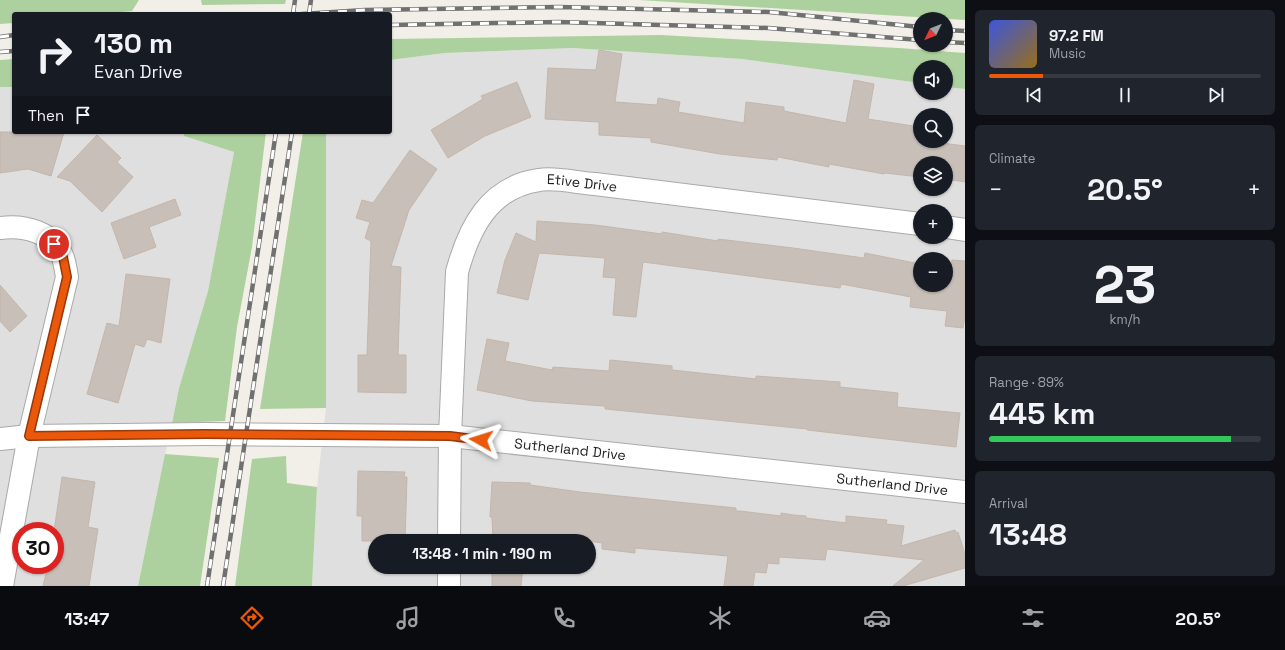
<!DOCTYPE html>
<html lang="en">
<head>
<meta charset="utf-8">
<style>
  :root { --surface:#171b24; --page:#20242c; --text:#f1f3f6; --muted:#9ea1a6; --line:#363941; --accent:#ea580c }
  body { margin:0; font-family:"Space Grotesk",sans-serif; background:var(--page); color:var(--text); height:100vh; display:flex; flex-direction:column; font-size:15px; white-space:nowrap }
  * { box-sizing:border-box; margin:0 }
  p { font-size:13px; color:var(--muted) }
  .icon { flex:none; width:22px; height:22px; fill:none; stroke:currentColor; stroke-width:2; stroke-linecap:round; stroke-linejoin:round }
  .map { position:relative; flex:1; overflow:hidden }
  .drawer { display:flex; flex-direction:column; gap:10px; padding:10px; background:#0d0f14; width:320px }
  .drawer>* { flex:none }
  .top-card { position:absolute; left:12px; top:12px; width:380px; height:122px; border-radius:4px; box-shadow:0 1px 3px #0004; background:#171b24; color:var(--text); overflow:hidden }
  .needle { width:26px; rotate:227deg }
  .fabs { position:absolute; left:913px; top:12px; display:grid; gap:8px }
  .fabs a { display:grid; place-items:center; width:40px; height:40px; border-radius:50%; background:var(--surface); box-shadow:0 1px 3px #0004; font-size:20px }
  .speed { position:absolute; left:12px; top:522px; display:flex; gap:8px; font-size:20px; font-weight:700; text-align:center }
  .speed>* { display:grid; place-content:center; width:52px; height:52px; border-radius:50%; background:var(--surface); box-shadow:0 1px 3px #0004; line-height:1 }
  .speed .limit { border:6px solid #d22; background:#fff; color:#111 }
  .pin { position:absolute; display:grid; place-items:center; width:34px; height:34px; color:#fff; margin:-17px; border:2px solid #fff; border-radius:50%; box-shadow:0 1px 4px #0007 }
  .me { position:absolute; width:44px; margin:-22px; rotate:276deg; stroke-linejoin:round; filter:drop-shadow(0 0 3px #0008) }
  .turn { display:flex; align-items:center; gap:14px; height:84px; padding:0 16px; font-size:18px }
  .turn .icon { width:52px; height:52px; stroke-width:2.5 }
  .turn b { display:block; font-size:28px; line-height:34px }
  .then { display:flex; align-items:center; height:38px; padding:0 16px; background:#0003; gap:8px; font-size:15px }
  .big { font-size:30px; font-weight:700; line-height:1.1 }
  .drawer .tile { flex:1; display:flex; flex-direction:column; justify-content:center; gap:6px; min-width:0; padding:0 14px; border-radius:6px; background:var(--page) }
  .drawer .dial { align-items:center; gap:0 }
  .dial b { font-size:52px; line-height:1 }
  .song { display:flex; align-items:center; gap:12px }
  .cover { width:48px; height:48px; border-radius:6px; background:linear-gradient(135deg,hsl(230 70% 55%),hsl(40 70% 35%)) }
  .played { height:4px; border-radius:2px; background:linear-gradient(90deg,var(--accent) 20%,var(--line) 20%) }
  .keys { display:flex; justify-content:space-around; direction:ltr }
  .heat { display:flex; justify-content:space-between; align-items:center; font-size:22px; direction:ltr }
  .charge { height:6px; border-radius:3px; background:linear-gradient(90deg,#34c759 89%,var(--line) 0) }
  .trip { position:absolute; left:368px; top:534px; width:228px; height:40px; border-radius:20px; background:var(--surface); box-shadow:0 1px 3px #0004; font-weight:700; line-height:40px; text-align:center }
  .dock { display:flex; height:64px; justify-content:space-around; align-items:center; background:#090b0e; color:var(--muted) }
  .dock .icon { width:28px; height:28px }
  .dock .active { color:var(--accent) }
  .dock b { font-size:18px; color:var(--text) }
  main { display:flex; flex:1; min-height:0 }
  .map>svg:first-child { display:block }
  .residential { fill:#e0dfdf; fill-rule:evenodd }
  .forest { fill:#add19e }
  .building { fill:#c7bfb8; stroke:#c4b6ab }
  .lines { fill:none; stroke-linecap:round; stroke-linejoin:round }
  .minor-casing { stroke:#a9a9a9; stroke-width:24 }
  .minor { stroke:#fff; stroke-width:22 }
  .rail-casing { stroke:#707070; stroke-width:4.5 }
  .rail { stroke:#fff; stroke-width:3; stroke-dasharray:9; stroke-linecap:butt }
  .route-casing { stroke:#983908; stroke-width:10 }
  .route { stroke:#ea580c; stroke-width:7 }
  .labels { text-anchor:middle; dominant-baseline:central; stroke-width:3.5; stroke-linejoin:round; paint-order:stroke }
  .street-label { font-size:14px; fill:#222; stroke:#fff }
</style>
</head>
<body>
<main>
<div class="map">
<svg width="965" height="586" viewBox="0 0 965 586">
  <rect width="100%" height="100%" fill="#f2efe9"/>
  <!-- residential -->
  <g class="residential">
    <path d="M572 48 742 59 920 83V93H946V87L965 89V586H312L317 487 326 408V132H390V60L445 53ZM920 115H946V141H920ZM920 163H946V189H920ZM920 211H946V237H920ZM920 259H946V285H920ZM375 541H589V567H375Z"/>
    <path d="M0 87H14V132H184V136L234 152 208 291 179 388 138 586H0ZM21 531H55V565H21Z"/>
  </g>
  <!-- forest -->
  <g class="forest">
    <path d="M0 0H139L132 11 100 14H14V23L0 24Z"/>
    <path d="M201 0H286L285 4 202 5Z"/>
    <path d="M639 0H965V20Z"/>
    <path d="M661 35 899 48 965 53V89L946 87V67H920V83L742 59 572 48 445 53 390 60V39Z"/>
    <path d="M14 59V87H0V60Z"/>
    <path d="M184 132H266L252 247 237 327 225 421 172 423 179 388 208 291 234 152 184 136Z"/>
    <path d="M303 132H326V408L260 409Z"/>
    <path d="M165 454 219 458 200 586H138Z"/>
    <path d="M286 456 287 483 317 487 312 586H235L252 459Z"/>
  </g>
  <!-- building -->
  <g class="building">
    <path d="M599 50 622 54 615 102 657 105 658 98 680 102 678 112 744 123 746 102 784 107V111L846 123 854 80 874 84 868 119 920 127V141H942V143L965 146V182L946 179V163H920V177L885 173 884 174 829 164V167L778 157 777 160 720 154 651 142V138L599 135V122L545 119 548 68 596 70Z"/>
    <path d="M517 82 531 117 485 136 448 158 431 130 483 99 481 96Z"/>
    <path d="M0 132H64L51 176 28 169 0 173Z"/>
    <path d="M97 135 121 158 117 162 133 177 102 212 70 181 57 177Z"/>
    <path d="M410 150 437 169 409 210 391 266 401 267 398 355H406V393L358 392V355H367L371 241 365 238 370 222 356 218 362 200 373 203Z"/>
    <path d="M175 199 181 215 149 227 156 247 124 259 111 223Z"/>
    <path d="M537 221 595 225 662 234V232L718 241V239L793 248 864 258 865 253 920 264V285H946V267H951L952 260 965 261V317L963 328 945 326 947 311 910 307 911 297 841 284 840 288 643 262 636 317 613 315 616 278 603 277 605 258 539 253 528 300 497 293 505 260 516 233 536 242Z"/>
    <path d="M126 274 170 279 161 343 147 339 144 347 135 344 118 403 87 394 107 323 119 326Z"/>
    <path d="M0 285 27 316 10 332 0 321Z"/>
    <path d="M487 339 509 343 505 361 552 370 553 367 609 371 610 360 672 366V370L756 379V376L840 382V387L898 393 897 407 960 413 956 447 807 430V429L605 409V406L532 401 477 390Z"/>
    <path d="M358 471 405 472 404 477H407L405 541H362V516H357Z"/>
    <path d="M62 477 95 482 88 527 98 529 89 586H43L48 565H55L54 531Z"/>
    <path d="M492 482 530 483V485L580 492 736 508V511H740L781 516V513L793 515 806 516V518L846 523V516L887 520 886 524 904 526 901 546 955 530 956 533 958 532 965 554V568L903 586H893L924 560 827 549 825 560 779 557V564L768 563 766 573 755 572 753 586H724L728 556 635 548V553L602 549V543L589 541H493L492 517H490Z"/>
    <path d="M492 567H523L521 586H492Z"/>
  </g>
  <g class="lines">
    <defs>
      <g id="minor">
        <path d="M946 227 965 230"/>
        <path d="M0 228C25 225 54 232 63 258 65 264 66 271 67 277L29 436 2 586"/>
        <path id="s1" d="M0 439 29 436 205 434 450 436 965 492"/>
        <path id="s2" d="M449 541 450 436 457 272C469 228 489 187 539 180 555 177 578 183 595 184L920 224"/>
        <path d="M449 586V567"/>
      </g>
    </defs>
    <!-- minor casing -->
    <use href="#minor" class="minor-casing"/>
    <!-- minor -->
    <use href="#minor" class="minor"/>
    <defs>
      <g id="rail">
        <path d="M293 14 295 0"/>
        <path d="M302 14 365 10 559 7 769 12 920 27"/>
        <path d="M309 14 311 0"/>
        <path d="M390 25 559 22 768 28 920 40"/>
        <path d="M946 30 965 31"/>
        <path d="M0 37 14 35"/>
        <path d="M946 42 965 43"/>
        <path d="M0 52 14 51"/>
        <path d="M207 586 276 132"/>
        <path d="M223 586 292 132"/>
      </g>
    </defs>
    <!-- rail casing -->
    <use href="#rail" class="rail-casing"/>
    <!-- rail -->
    <use href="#rail" class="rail"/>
  </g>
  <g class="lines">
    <defs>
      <path id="route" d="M54 244 63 257 67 277 29 436 205 434 450 436 481 440"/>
    </defs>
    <!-- route casing -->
    <use href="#route" class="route-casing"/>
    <!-- route -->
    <use href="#route" class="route"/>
  </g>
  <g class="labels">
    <!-- street labels -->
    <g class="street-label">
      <text stroke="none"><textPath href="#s2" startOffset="444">Etive Drive</textPath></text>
      <text stroke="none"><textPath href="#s1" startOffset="571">Sutherland Drive</textPath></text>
      <text stroke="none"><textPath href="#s1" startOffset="895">Sutherland Drive</textPath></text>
    </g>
  </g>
</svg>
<div class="fabs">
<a><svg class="needle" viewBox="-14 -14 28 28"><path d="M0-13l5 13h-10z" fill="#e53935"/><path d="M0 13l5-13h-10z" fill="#9ea1a6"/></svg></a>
<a><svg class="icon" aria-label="sound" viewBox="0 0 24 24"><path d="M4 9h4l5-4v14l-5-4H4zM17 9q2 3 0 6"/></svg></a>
<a><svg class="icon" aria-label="search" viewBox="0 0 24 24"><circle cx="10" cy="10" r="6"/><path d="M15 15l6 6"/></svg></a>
<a><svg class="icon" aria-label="layers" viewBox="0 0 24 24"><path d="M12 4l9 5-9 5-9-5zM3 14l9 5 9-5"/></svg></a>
<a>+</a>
<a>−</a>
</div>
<div class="speed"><div class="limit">30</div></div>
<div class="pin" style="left:54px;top:244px;background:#d93025"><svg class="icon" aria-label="arrive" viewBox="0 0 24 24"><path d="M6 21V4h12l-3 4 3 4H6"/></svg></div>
<svg class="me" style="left:481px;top:440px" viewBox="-20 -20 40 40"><path d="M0-17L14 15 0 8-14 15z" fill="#ea580c" stroke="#fff" stroke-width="4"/></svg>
<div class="trip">13:48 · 1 min · 190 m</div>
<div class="top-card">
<div class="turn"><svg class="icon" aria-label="right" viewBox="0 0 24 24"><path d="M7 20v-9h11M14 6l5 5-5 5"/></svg><div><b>130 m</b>Evan Drive</div></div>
<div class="then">Then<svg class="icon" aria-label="arrive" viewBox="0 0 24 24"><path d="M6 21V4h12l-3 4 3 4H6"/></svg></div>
</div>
</div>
<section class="drawer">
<div class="tile">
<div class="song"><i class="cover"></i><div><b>97.2 FM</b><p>Music</p></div></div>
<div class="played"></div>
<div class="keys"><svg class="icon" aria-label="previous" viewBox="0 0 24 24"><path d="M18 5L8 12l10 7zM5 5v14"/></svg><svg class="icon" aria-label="pause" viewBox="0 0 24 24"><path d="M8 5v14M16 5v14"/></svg><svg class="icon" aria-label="next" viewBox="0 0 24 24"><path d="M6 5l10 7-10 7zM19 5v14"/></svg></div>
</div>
<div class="tile"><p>Climate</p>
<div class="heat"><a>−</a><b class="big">20.5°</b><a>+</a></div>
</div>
<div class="tile dial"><b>23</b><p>km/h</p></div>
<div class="tile"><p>Range · 89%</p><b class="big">445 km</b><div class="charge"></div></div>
<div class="tile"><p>Arrival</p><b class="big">13:48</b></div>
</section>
</main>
<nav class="dock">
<b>13:47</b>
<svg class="icon active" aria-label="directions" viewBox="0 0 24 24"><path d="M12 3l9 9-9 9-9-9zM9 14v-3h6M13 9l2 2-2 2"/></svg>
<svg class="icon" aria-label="music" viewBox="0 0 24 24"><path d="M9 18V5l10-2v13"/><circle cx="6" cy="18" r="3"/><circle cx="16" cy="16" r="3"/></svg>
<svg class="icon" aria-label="phone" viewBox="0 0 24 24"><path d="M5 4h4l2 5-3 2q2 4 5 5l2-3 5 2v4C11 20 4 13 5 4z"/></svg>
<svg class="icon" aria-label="climate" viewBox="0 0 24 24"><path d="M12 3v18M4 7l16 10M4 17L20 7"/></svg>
<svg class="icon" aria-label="car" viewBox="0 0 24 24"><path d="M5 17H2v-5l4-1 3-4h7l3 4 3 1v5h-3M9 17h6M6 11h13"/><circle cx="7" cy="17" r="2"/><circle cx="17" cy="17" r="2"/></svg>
<svg class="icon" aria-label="filters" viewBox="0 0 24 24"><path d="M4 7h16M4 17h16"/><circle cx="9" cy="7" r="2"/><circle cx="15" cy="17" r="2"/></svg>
<b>20.5°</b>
</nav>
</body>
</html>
